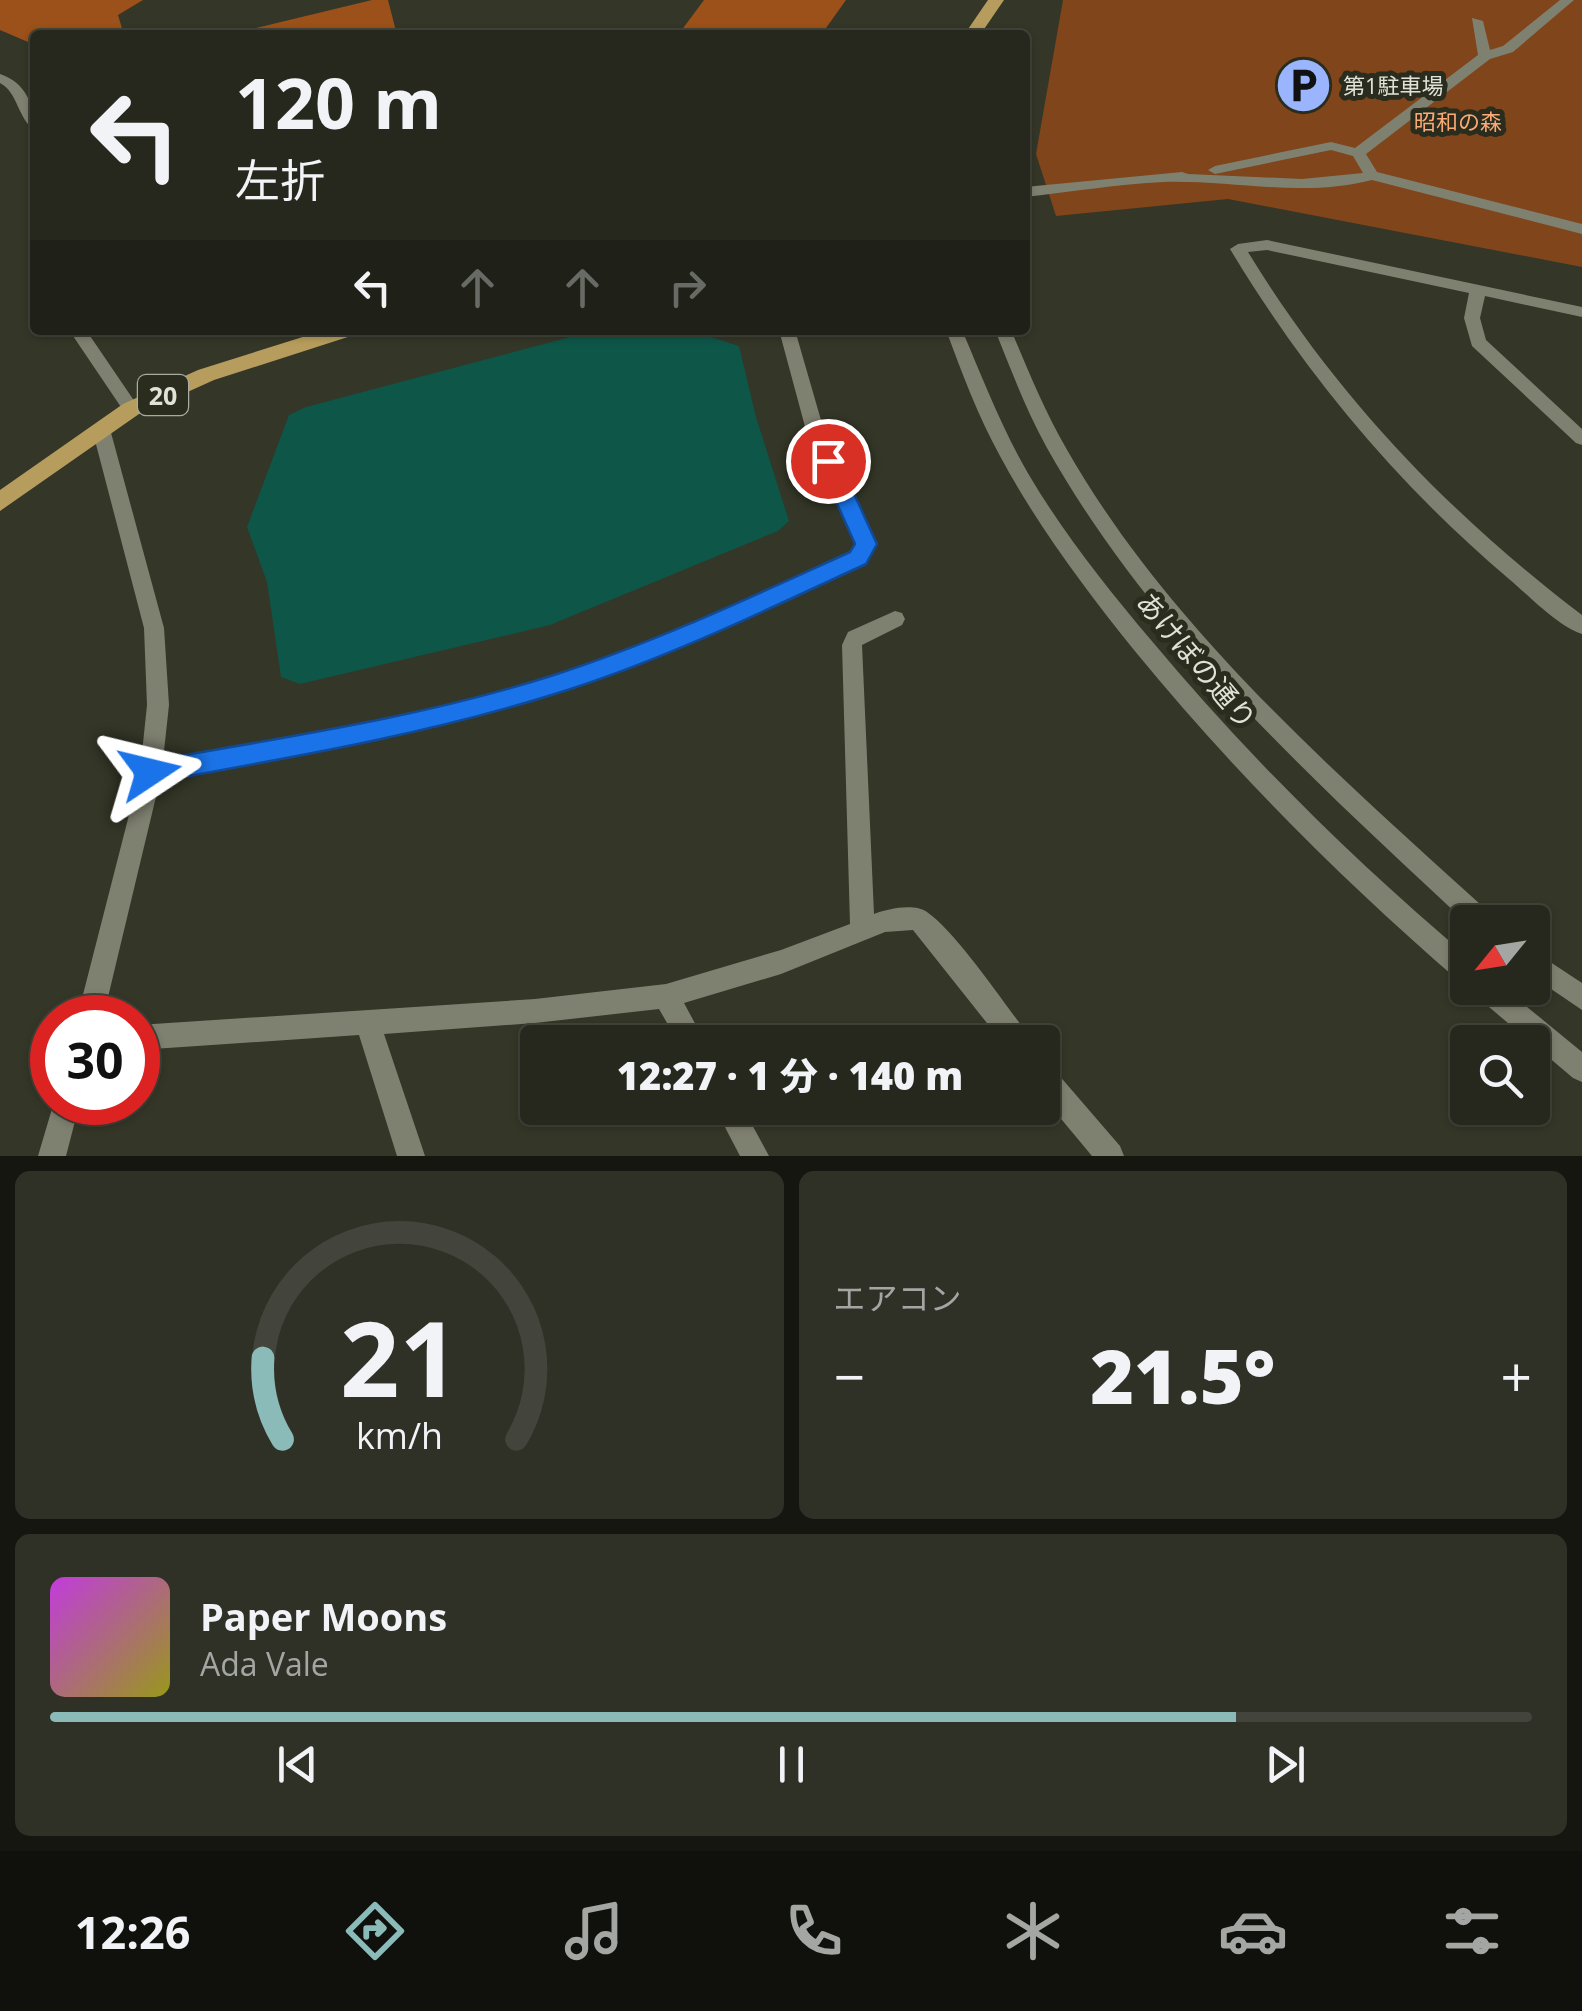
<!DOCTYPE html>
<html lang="ja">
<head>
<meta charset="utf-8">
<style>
  :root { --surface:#27281d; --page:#2f3026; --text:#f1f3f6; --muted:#a4a6a4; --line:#43443b; --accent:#8bbbb9 }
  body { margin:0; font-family:"Open Sans","Noto Sans JP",sans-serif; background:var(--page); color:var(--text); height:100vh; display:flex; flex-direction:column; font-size:38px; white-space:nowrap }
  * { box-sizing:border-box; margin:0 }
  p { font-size:32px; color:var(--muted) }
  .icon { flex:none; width:55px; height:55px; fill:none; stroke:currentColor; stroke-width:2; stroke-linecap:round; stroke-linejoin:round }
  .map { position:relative; height:1156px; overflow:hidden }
  .sheet { display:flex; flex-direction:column; gap:15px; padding:15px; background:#151610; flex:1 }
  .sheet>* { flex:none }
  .banner { position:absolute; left:30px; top:30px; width:1000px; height:305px; border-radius:10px; box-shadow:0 2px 8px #0004,0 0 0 2px var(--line); background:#27281d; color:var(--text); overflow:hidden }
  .needle { width:65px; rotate:240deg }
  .controls { position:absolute; left:1450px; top:905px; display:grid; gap:20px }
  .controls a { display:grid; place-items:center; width:100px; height:100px; border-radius:10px; background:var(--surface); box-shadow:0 2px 8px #0004,0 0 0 2px var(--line); font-size:50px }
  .speed { position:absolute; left:30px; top:995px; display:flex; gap:20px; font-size:50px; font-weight:700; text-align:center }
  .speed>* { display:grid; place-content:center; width:130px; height:130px; border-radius:50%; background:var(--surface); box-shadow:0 2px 8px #0004,0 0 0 2px var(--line); line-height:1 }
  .speed .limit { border:15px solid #d22; background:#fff; color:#111 }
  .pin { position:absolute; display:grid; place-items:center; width:85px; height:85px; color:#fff; margin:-42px; border:5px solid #fff; border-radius:50%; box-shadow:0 2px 10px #0007 }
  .me { position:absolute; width:110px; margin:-55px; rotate:80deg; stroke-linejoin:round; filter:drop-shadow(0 0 8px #0008) }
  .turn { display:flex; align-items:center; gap:35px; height:210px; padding:0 40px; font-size:45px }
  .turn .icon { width:130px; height:130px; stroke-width:2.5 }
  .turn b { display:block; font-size:70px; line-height:85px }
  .lanes { display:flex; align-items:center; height:95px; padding:0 40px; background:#0003; justify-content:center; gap:50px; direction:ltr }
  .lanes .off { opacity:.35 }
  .big { font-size:75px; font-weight:800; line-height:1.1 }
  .sheet .card { flex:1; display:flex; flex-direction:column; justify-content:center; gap:15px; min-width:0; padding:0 35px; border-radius:15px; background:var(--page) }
  .sheet .dial { align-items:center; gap:0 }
  .dial svg { height:260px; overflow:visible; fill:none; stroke:var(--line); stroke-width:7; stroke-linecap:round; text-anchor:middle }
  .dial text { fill:var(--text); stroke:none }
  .song { display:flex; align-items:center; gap:30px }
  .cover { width:120px; height:120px; border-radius:15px; background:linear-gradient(135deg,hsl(290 70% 55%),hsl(60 70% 35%)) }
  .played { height:10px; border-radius:5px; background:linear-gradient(90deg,var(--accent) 80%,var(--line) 80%) }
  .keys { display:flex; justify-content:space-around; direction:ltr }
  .heat { display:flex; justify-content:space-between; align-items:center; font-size:55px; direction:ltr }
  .sheet .tiles { flex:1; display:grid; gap:15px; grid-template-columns:1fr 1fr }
  .card:last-child { grid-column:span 2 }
  .trip { position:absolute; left:520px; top:1025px; width:540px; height:100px; border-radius:10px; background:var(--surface); box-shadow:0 2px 8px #0004,0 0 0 2px var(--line); font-weight:800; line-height:100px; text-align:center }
  .menu { display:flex; height:160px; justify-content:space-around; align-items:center; background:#10100c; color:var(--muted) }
  .menu .icon { width:70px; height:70px }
  .menu .selected { color:var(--accent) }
  .menu b { font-size:45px; color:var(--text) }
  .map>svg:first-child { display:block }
  .green { fill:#80451a }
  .forest { fill:#9b5119 }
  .water { fill:#0d5648 }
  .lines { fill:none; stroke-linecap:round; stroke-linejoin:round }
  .service { fill:#7f8170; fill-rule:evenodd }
  .minor { fill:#7f8170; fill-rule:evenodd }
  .tertiary { fill:#7f8170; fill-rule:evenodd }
  .primary { fill:#b79d5d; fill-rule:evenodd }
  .route { fill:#1a73e8; stroke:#114b97; stroke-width:2.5 }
  .labels { text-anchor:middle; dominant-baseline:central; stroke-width:10; stroke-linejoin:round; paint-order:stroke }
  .far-poi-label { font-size:22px; fill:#e0e2d8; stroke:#2a2c1d; text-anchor:start }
  .far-park-label { font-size:22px; fill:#fcaa75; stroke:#2a2c1d }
  .shield { fill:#2a2c1d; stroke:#a9aba0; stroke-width:2.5 }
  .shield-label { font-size:25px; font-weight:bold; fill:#e0e2d8 }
  .street-label { font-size:28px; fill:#e0e2d8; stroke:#2a2c1d }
</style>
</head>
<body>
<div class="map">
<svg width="1582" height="1156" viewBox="0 0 1582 1156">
  <rect width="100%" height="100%" fill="#343627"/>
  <!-- green -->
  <path class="green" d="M1063 0H1582V267L1228 199 1056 216 1036 154Z"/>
  <!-- forest -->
  <g class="forest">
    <path d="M0 0H143L118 15 124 35H35V45L0 30Z"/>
    <path d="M372 0H388L397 35H227Z"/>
    <path d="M704 0H846L821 35H678Z"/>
  </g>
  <!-- water -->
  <path class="water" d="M597 330H689L739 346 756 417 789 521 778 531 550 625 300 684 281 677 267 582 247 527 289 415 306 407Z"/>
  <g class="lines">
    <!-- service -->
    <path class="service" d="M1560 0H1574L1513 52 1490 59 1366 154 1377 172 1582 224V234L1372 180C1303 198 1234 180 1164 182 1118 184 1071 192 1025 197V187L1182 172 1188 174 1302 179 1363 173 1353 156 1331 150 1215 174 1208 170 1215 166 1331 142 1355 148 1478 55 1472 18 1483 21 1490 50 1503 46Z"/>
    <!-- minor -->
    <g class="minor">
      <path d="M0 74C25 82 35 105 35 130 18 120 18 92 0 83Z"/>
      <path d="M1267 240 1582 307V317L1485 296 1480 318 1486 340 1582 429V445L1576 443 1472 346 1464 318 1469 293 1267 250 1248 252C1336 396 1448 513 1582 615V634C1559 627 1528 595 1509 579 1397 484 1306 375 1230 249L1238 244Z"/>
      <path d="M69 330H86L137 405 140 409 137 413H125Z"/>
      <path d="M779 330H795L825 434 876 544 865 563C765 607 666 656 563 691 432 735 295 756 160 780L103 1018H77L140 772 147 705 144 628 92 429 95 425H107L110 429 164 628 169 705 163 760C295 738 430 718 557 676 657 642 753 594 851 553L856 544 807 434Z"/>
      <path d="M895 611 902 613 905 619 902 625 862 645 874 914C887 909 914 903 927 912 956 932 1003 1002 1027 1033L1031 1042H1002L913 930 885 932 781 974 684 1003 705 1042H678L659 1009 535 1023 384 1034 425 1156H397L359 1035 138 1050V1025L535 999 666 984 781 950 850 924 842 645 848 632Z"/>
      <path d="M1042 1062 1051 1066 1120 1146 1124 1156H1092L1042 1096Z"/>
      <path d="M54 1102H80L66 1156H38Z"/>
      <path d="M715 1108H743L769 1156H740Z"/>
    </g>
    <!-- tertiary -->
    <g class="tertiary">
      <path d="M946 330H962C983 379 1002 429 1029 475 1064 534 1107 588 1151 640 1247 755 1353 860 1468 957V985L1459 981C1342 880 1232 770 1134 650 1085 589 1037 525 1000 456 978 416 962 373 946 330Z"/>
      <path d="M995 330H1011C1028 370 1044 410 1066 448 1168 628 1339 776 1491 914L1494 922 1468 924C1314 781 1151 633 1047 448 1026 410 1011 370 995 330Z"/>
      <path d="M1532 950 1582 983V1010L1532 976Z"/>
      <path d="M1472 988H1504L1582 1052V1082L1573 1078 1476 996Z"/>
    </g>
    <!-- primary -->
    <g class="primary">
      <path d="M988 0H1004L980 35H964Z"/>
      <path d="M325 330H358L354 335 214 380 139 414 0 511V490L123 404 198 370Z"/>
    </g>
  </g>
  <!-- route -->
  <path class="route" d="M828 454 839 461 877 544 866 564C766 610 664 660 558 693 425 735 288 758 150 783L141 780 138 772 141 765 150 761C286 737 423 717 554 675 656 642 753 596 850 552L855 544 818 461Z"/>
  <!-- icons -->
  <defs>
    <symbol id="parking-disc" viewBox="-11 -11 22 22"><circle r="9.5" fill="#9ab5fd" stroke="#2a2c1d"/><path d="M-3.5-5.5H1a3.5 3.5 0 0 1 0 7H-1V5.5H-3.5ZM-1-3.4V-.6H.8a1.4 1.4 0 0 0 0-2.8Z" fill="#111"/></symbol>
  </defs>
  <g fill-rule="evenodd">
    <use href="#parking-disc" x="1272" y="54" width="63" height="63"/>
  </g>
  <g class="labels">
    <!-- far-poi labels -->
    <g class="far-poi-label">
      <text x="1343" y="85">第1駐車場</text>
    </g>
    <!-- far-park labels -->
    <g class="far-park-label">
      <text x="1458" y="121">昭和の森</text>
    </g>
    <!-- shield labels -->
    <rect class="shield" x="138" y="375" width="50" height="40" rx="8"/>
    <g class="shield-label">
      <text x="163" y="395">20</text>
    </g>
    <!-- street labels -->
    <g class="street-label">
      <text transform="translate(1197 660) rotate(50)">あけぼの通り</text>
    </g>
  </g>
</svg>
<div class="controls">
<a><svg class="needle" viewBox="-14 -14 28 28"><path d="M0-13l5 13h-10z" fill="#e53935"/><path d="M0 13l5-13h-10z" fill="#a4a6a4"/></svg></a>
<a><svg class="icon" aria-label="search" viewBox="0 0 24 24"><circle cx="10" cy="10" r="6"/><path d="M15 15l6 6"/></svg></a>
</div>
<div class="speed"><div class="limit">30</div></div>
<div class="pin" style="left:828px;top:461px;background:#d93025"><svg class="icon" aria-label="arrive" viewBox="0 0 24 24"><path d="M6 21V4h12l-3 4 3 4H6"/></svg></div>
<svg class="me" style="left:150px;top:772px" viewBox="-20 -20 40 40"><path d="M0-17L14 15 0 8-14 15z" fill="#1a73e8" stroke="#fff" stroke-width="4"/></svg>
<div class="trip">12:27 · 1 分 · 140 m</div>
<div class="banner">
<div class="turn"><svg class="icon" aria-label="left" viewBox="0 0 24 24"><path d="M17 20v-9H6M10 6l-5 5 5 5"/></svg><div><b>120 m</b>左折</div></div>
<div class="lanes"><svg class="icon" aria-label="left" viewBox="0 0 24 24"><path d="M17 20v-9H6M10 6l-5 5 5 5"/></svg><svg class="icon off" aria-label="ahead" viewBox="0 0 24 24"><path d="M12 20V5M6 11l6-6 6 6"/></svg><svg class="icon off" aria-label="ahead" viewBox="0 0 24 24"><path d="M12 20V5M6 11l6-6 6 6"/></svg><svg class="icon off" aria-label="right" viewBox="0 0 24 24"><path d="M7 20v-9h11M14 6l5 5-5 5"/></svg></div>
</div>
</div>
<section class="sheet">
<div class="tiles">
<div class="card dial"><svg viewBox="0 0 100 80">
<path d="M14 69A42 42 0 1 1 86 69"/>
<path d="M14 69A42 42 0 0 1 8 44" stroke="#8bbbb9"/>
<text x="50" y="56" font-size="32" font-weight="700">21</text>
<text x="50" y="72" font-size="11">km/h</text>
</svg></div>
<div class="card"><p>エアコン</p>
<div class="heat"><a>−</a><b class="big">21.5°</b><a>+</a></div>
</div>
<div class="card">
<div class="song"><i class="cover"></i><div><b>Paper Moons</b><p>Ada Vale</p></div></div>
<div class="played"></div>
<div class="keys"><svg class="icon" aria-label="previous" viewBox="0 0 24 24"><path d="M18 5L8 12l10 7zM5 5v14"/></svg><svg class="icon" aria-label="pause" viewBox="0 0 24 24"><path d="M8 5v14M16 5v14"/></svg><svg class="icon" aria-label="next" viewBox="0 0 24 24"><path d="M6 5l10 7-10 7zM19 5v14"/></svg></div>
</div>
</div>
</section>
<nav class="menu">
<b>12:26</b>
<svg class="icon selected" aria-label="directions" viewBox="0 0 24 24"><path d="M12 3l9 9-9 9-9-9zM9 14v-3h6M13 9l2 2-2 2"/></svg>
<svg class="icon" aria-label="music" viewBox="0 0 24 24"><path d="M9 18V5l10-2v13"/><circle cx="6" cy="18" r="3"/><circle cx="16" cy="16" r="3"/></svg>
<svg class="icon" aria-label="phone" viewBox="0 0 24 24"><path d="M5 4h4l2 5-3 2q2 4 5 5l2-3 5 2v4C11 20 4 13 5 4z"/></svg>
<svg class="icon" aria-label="climate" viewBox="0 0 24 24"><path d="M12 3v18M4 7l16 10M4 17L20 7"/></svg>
<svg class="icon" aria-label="car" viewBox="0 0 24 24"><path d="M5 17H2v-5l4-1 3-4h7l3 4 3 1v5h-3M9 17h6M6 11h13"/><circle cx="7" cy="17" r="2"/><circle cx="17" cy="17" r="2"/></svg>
<svg class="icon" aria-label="filters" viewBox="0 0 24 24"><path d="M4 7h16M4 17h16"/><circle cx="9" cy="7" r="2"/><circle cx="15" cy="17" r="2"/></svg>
</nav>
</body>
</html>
